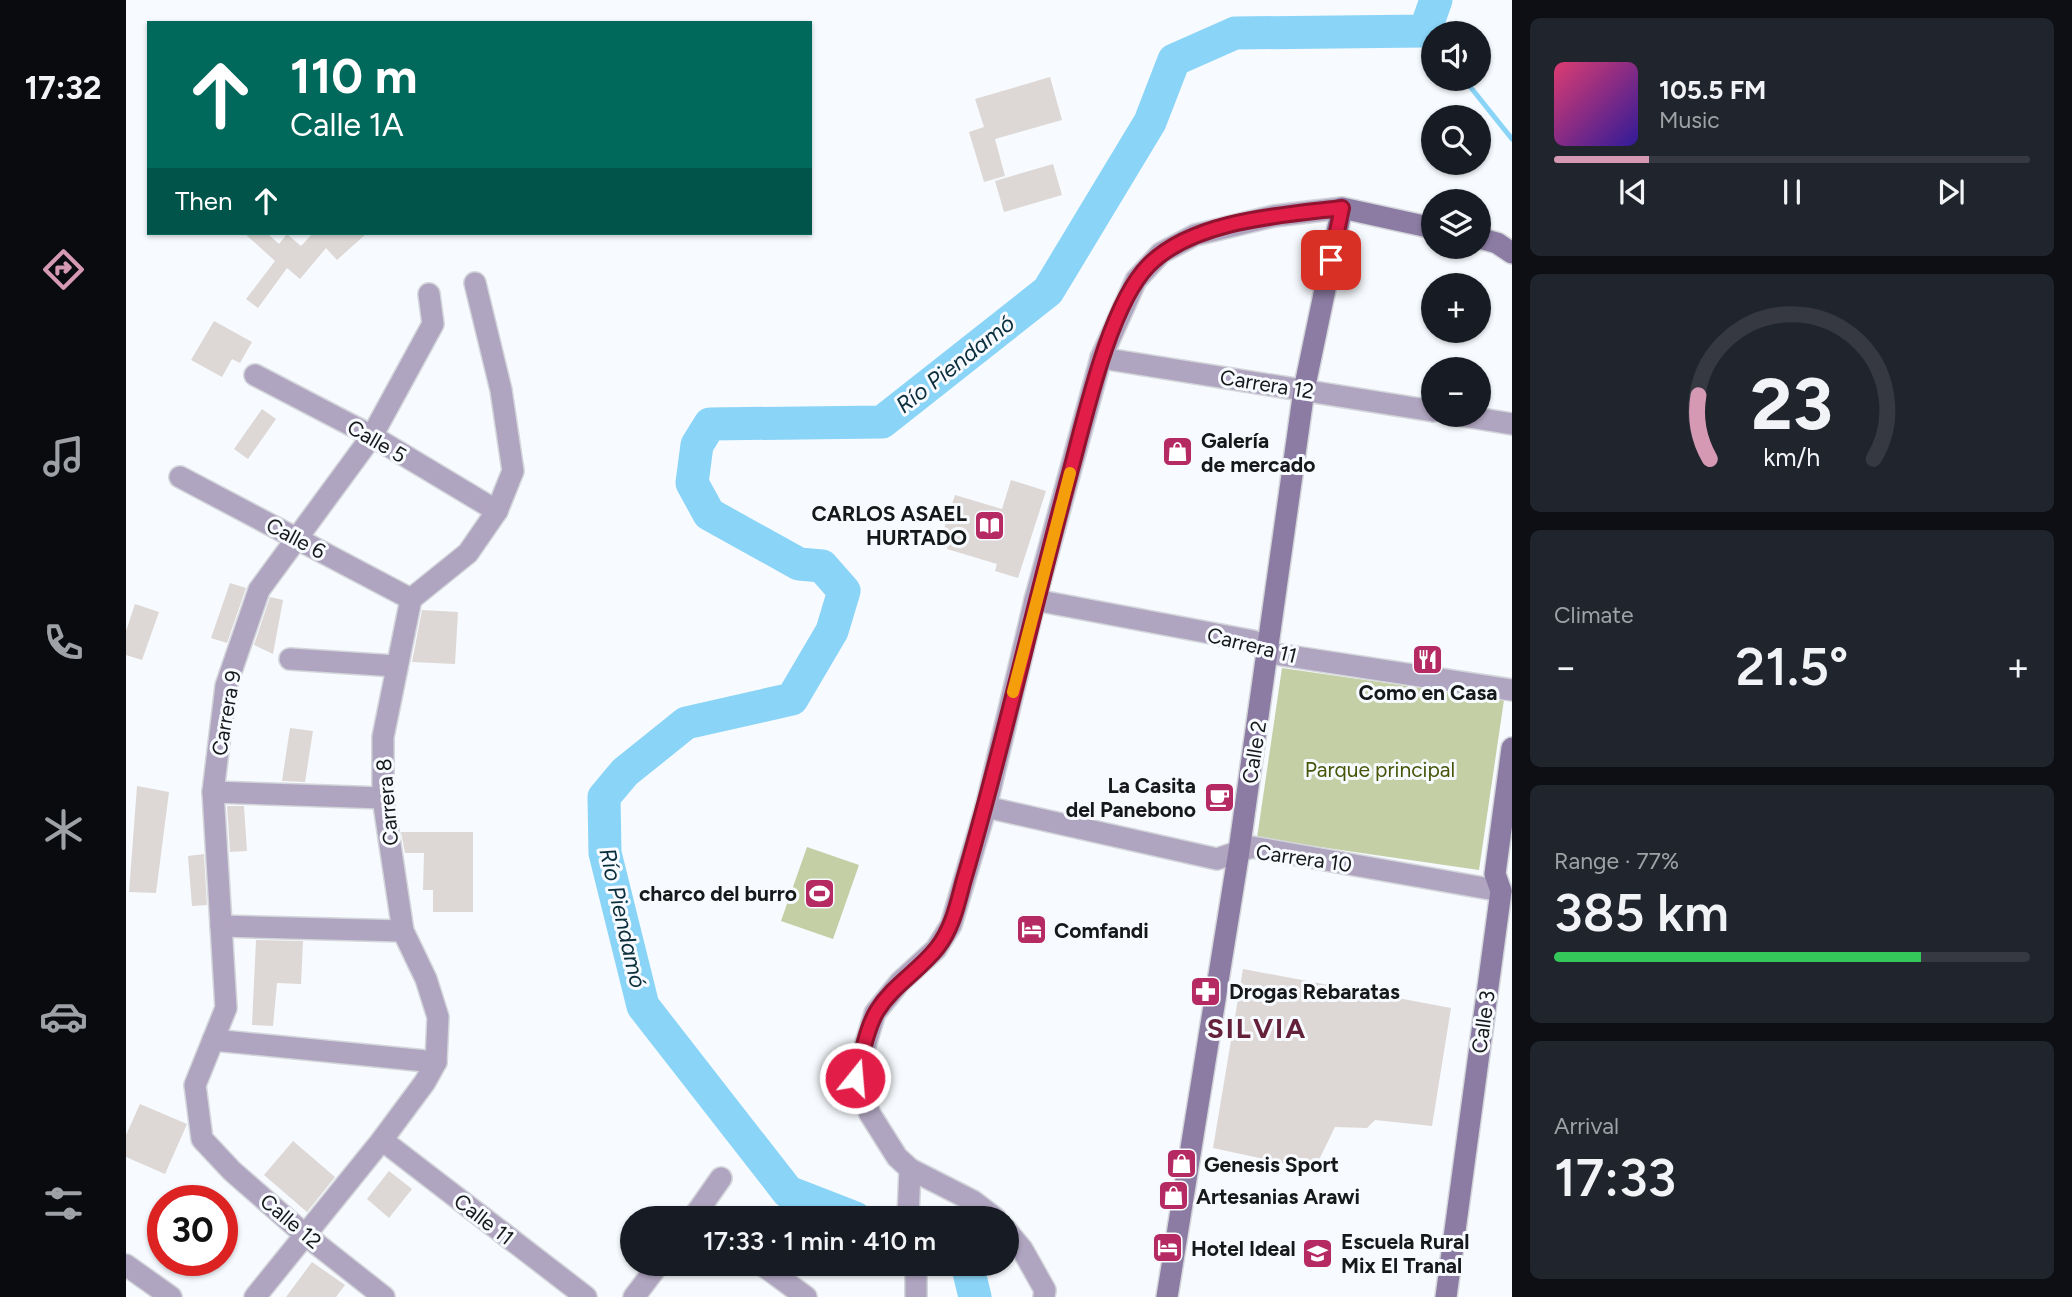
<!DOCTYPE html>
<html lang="en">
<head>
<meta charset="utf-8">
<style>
  :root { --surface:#171b24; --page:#20242c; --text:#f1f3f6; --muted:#9ea1a6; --line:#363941; --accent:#d699b4 }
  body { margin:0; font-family:Figtree,sans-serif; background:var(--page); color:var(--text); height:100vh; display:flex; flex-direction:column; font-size:26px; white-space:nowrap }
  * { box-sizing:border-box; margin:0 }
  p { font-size:23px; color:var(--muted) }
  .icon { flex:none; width:38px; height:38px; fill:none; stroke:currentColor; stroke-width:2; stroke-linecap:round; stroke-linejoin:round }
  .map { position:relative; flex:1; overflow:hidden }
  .sheet { display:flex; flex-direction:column; gap:18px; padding:18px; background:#0d0f14; width:560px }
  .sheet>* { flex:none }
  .banner { position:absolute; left:21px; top:21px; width:665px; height:214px; border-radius:0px; box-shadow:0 2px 5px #0004; background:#00695c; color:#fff; overflow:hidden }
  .tools { position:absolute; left:1295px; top:21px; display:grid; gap:14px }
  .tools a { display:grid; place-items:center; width:70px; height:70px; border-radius:50%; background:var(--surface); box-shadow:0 2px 5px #0004; font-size:35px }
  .speed { position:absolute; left:21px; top:1185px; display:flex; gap:14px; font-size:35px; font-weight:700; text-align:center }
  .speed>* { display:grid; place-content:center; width:91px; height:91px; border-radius:50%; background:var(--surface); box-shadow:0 2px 5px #0004; line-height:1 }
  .speed .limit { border:10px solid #d22; background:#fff; color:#111 }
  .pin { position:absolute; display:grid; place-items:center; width:60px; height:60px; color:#fff; margin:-30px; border-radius:14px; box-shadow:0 4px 10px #0006 }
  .me { position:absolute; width:77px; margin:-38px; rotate:17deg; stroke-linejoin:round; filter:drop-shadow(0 0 5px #0008) }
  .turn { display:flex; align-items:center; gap:24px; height:147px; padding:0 28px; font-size:32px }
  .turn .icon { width:91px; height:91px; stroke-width:2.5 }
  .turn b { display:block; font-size:49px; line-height:60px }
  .then { display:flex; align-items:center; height:66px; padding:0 28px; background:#0003; gap:14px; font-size:26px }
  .big { font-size:52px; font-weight:600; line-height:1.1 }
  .sheet .tile { flex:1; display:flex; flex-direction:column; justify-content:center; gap:10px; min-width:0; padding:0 24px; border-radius:10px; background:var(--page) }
  .sheet .dial { align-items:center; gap:0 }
  .dial svg { height:182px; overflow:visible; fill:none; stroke:var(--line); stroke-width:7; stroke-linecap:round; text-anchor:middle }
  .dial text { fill:var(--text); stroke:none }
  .song { display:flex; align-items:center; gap:21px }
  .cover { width:84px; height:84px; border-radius:10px; background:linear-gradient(135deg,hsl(340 70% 55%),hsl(250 70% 35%)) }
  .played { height:7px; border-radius:4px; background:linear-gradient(90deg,var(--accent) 20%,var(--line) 20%) }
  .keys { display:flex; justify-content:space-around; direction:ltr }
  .heat { display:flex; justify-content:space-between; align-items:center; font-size:38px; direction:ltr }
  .charge { height:10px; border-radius:5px; background:linear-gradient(90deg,#34c759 77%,var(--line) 0) }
  .trip { position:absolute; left:494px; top:1206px; width:399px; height:70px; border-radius:35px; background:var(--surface); box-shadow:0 2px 5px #0004; font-weight:600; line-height:70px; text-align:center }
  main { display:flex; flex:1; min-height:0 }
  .tabs { display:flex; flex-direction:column; width:126px; justify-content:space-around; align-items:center; background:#090b0e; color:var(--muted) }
  .tabs .icon { width:49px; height:49px }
  .tabs .current { color:var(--accent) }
  .tabs b { font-size:32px; color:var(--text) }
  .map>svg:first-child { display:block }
  .green { fill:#c4cfa6 }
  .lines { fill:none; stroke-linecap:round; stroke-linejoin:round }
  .stream { stroke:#89d4f7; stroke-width:5 }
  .river { stroke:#89d4f7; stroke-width:33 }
  .building { fill:#ddd8d5 }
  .minor-casing { stroke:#d3d6da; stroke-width:24 }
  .secondary-casing { stroke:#d3d6da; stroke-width:24 }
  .minor { stroke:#b0a5c0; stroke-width:21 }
  .secondary { stroke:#8c7ca3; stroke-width:21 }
  .route-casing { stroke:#92132f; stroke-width:18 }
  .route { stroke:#e11d48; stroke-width:12 }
  .slow { stroke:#f59e0b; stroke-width:12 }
  .labels { text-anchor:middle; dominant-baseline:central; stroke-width:6; stroke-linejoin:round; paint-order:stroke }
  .street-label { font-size:21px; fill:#17181a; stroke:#f7fafe }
  .poi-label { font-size:21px; font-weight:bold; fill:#17181a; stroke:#f7fafe; text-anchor:start }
  .park-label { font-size:21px; fill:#485509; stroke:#f7fafe }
  .water-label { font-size:23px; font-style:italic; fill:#0b2e3d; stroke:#f7fafe }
  .district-label { font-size:28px; font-weight:bold; letter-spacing:2px; fill:#64213a; stroke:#f7fafe }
</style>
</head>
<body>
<main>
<nav class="tabs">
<b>17:32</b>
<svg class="icon current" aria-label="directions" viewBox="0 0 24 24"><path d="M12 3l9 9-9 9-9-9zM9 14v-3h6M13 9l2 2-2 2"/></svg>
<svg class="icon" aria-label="music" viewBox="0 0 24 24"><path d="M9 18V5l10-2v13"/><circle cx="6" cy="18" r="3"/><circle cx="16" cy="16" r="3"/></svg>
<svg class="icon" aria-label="phone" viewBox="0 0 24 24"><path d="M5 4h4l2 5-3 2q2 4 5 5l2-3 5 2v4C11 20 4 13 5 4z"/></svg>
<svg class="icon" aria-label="climate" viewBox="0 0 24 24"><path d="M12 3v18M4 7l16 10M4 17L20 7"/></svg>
<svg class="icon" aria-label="car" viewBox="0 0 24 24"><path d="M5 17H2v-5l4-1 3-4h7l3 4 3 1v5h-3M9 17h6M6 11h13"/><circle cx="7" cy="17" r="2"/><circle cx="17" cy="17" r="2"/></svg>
<svg class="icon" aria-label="filters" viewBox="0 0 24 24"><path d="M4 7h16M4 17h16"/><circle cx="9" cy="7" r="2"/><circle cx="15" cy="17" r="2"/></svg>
</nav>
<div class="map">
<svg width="1386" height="1297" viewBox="0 0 1386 1297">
  <rect width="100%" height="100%" fill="#f7fafe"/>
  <!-- green -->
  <g class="green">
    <path d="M1156 668 1378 700 1353 870 1131 838Z"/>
    <path d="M681 847 733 865 707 939 655 921Z"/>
  </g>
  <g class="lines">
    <!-- stream -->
    <g class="stream">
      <path d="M1299 31 1307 41"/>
      <path d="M1338 79 1386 139"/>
    </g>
    <!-- river -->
    <g class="river">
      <path d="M729 1218 662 1192 517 1006 479 853 478 797 499 772 560 723 666 699 706 631 718 591 696 566 673 564 583 514 566 483 571 445 584 424 756 422 922 291 1024 122 1048 60 1109 33 1299 31 1310 0"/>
      <path d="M841 1264 849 1297"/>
    </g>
  </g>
  <!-- building -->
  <g class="building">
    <path d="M924 77 936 120 869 139 879 176 858 182 843 132 858 127 849 99Z"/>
    <path d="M927 164 936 195 878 212 869 181Z"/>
    <path d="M118 233H141L153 244 161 234 175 246 187 233H241L211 260 200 248 174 279 161 268 132 308 120 299 149 261Z"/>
    <path d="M88 321 126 342 114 363 106 359 96 377 65 360Z"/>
    <path d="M136 409 150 419 122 459 108 449Z"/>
    <path d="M885 480 920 491 892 578 869 571 871 564 821 549 822 543 814 541 829 495 876 509Z"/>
    <path d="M104 583 120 588 101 643 85 638Z"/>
    <path d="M144 597 157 600 147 654 128 645Z"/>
    <path d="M9 604 33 612 16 660 0 655V631Z"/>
    <path d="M296 610 332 612 329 664 286 662Z"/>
    <path d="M164 728 187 731 179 782 156 781Z"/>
    <path d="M11 786 43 792 30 893 3 892Z"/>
    <path d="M101 806H118L121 851 104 852Z"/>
    <path d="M275 832H347V912H307V890H297L298 853H279Z"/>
    <path d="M78 854 81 905 66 906 62 856Z"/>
    <path d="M130 940 177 941 175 984 151 983 147 1026 126 1025Z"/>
    <path d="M1117 969 1325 1008 1306 1126 1249 1120 1241 1128 1209 1127 1188 1170 1087 1148Z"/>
    <path d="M14 1104 61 1124 39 1174 0 1157V1135Z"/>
    <path d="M167 1141 209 1177 181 1212 138 1175Z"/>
    <path d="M263 1171 286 1189 263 1218 241 1199Z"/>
    <path d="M186 1262 219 1285 210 1297H160Z"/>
  </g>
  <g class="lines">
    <defs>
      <g id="minor">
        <path d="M975 358 1307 411"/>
        <path d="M129 375 246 436 371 511"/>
        <path d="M1331 415 1386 424"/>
        <path d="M54 477 285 599"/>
        <path d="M909 600 1127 641 1143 653 1386 690"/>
        <path d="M164 659 269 666"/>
        <path d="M87 792 257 798"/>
        <path d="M860 807 1091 859 1126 847 1375 891"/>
        <path d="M95 926 277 931"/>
        <path d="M87 1040 310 1062"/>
        <path d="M256 1140 460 1297"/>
        <path d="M784 1169 847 1201 869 1218"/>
        <path d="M567 1218 595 1178"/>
        <path d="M782 1218 784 1169 771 1157 744 1114 729 1078 749 1013 774 982 810 949 825 925 860 807 909 600 975 358 1010 280 1035 253 1069 235 1148 216 1216 208"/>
        <path d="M880 1230 896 1249 919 1290 918 1297"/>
        <path d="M635 1264 680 1297"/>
        <path d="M0 1265 45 1297"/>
        <path d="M129 1297 256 1140 299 1082 310 1062 312 1017 300 979 277 931 257 798V737L285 599 342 553 371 511 387 471 375 390 349 283"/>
        <path d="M258 1297 178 1234 106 1171 76 1139 69 1085 100 1008 87 792 100 686 133 590 246 436 307 324 303 294"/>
        <path d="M508 1297 533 1264"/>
        <path d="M790 1297V1264"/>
      </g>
      <g id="secondary">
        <path d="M1353 238 1371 243 1386 253"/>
        <path d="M1041 1297 1113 851 1178 390 1216 208 1307 228"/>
        <path d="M1320 1297 1375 891 1369 874 1386 748"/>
      </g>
    </defs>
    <!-- minor casing -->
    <use href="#minor" class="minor-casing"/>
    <!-- secondary casing -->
    <use href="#secondary" class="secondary-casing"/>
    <!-- minor -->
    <use href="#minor" class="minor"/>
    <!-- secondary -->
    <use href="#secondary" class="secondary"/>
  </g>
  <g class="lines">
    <defs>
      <path id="route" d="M729 1078C736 1057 740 1029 751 1011 767 985 793 971 811 948 826 929 831 906 837 883 877 748 907 609 944 473 959 418 983 306 1022 266 1066 220 1156 215 1216 208L1205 260"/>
    </defs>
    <!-- route casing -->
    <use href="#route" class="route-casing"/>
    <!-- route -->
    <use href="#route" class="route"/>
    <!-- slow -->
    <path class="slow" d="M887 692 944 473"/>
  </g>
  <!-- icons -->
  <defs>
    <symbol id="shop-square" viewBox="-11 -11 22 22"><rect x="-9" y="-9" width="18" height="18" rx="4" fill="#b62a64" stroke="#f7fafe"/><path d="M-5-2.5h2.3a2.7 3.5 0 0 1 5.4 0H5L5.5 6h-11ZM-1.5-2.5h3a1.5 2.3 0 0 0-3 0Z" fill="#fff"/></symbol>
    <symbol id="library-square" viewBox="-11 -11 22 22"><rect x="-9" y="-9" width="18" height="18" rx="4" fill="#b62a64" stroke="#f7fafe"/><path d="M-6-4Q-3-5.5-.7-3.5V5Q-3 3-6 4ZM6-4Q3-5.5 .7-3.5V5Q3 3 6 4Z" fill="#fff"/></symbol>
    <symbol id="restaurant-square" viewBox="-11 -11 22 22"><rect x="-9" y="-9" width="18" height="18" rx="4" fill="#b62a64" stroke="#f7fafe"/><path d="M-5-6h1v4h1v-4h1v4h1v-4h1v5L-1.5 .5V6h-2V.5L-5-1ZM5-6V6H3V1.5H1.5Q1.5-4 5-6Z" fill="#fff"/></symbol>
    <symbol id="cafe-square" viewBox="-11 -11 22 22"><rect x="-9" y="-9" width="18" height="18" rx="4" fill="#b62a64" stroke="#f7fafe"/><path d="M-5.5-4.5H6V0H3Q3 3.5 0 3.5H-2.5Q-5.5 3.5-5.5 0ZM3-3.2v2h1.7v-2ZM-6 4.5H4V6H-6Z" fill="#fff"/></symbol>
    <symbol id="stadium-square" viewBox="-11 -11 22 22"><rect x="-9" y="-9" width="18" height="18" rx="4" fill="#b62a64" stroke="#f7fafe"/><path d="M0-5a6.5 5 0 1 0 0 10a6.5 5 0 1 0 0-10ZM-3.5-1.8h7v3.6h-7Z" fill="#fff"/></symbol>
    <symbol id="hotel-square" viewBox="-11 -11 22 22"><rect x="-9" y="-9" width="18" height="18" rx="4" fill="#b62a64" stroke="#f7fafe"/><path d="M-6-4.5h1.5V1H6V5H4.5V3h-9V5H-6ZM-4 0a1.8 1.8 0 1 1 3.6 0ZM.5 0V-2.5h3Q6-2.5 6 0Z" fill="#fff"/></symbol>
    <symbol id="pharmacy-square" viewBox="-11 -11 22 22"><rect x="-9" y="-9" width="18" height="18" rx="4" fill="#b62a64" stroke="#f7fafe"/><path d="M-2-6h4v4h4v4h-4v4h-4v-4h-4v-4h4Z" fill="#fff"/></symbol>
    <symbol id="school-square" viewBox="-11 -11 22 22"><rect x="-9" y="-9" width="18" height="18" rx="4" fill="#b62a64" stroke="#f7fafe"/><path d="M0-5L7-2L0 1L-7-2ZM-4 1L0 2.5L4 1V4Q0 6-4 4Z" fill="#fff"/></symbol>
  </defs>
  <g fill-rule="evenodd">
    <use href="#shop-square" x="1034" y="434" width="35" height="35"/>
    <use href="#library-square" x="846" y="508" width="35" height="35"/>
    <use href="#restaurant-square" x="1284" y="642" width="35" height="35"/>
    <use href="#cafe-square" x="1076" y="780" width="35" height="35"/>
    <use href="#stadium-square" x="676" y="876" width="35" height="35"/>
    <use href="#hotel-square" x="888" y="912" width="35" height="35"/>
    <use href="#pharmacy-square" x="1062" y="974" width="35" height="35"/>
    <use href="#shop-square" x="1038" y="1146" width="35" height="35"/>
    <use href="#shop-square" x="1030" y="1178" width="35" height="35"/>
    <use href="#hotel-square" x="1024" y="1230" width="35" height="35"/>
    <use href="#school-square" x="1174" y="1236" width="35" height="35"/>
  </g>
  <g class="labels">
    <!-- street labels -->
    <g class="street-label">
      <text transform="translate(1141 384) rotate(9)">Carrera 12</text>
      <text transform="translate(251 441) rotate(30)">Calle 5</text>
      <text transform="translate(170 538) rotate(28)">Calle 6</text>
      <text transform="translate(1126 645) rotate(14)">Carrera 11</text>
      <text transform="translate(100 713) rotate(-80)">Carrera 9</text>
      <text transform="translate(1128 752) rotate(-81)">Calle 2</text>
      <text transform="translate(261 802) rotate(-95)">Carrera 8</text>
      <text transform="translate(1178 858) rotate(8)">Carrera 10</text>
      <text transform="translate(1357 1022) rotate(-82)">Calle 3</text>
      <text transform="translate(358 1219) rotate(38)">Calle 11</text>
      <text transform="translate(165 1221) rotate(40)">Calle 12</text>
    </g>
    <!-- poi labels -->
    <g class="poi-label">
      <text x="1075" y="440">Galería<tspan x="1075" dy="24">de mercado</tspan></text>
      <text x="841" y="513" text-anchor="end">CARLOS ASAEL<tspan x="841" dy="24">HURTADO</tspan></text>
      <text x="1302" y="692" text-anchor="middle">Como en Casa</text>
      <text x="1070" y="785" text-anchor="end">La Casita<tspan x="1070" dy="24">del Panebono</tspan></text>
      <text x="671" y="893" text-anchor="end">charco del burro</text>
      <text x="928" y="930">Comfandi</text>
      <text x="1103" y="991">Drogas Rebaratas</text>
      <text x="1078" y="1164">Genesis Sport</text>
      <text x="1070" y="1196">Artesanias Arawi</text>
      <text x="1215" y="1241">Escuela Rural<tspan x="1215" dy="24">Mix El Tranal</tspan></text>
      <text x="1065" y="1248">Hotel Ideal</text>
    </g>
    <!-- park labels -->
    <g class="park-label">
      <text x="1254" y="769">Parque principal</text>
    </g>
    <!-- water labels -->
    <g class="water-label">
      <text transform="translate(829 364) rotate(-38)">Río Piendamó</text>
      <text transform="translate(497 918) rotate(77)">Río Piendamó</text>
    </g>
    <!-- district labels -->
    <g class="district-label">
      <text x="1131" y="1028">SILVIA</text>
    </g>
  </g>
</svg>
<div class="tools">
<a><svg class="icon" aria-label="sound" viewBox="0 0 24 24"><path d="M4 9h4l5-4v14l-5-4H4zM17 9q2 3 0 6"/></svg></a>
<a><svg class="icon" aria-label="search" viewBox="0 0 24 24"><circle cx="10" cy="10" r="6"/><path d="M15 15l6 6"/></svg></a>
<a><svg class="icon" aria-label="layers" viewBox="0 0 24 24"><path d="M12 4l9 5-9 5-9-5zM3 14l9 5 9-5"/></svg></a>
<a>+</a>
<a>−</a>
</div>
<div class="speed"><div class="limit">30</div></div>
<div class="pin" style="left:1205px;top:260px;background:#d93025"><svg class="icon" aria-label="arrive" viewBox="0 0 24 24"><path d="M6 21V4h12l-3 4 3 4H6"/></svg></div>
<svg class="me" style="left:729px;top:1078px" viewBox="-20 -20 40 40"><circle r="17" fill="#e11d48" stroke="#fff" stroke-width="3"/><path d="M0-11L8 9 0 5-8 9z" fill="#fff"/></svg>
<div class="trip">17:33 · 1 min · 410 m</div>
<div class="banner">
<div class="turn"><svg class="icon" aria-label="ahead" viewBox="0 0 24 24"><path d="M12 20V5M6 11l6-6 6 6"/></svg><div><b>110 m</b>Calle 1A</div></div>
<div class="then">Then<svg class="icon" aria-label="ahead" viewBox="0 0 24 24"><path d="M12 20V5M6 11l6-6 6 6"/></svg></div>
</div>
</div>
<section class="sheet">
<div class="tile">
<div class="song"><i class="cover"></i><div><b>105.5 FM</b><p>Music</p></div></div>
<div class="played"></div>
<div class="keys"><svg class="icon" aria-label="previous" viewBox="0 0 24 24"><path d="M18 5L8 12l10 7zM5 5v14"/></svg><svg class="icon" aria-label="pause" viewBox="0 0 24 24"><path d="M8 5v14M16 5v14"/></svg><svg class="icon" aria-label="next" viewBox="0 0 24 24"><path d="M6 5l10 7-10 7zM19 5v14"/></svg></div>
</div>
<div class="tile dial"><svg viewBox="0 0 100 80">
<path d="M14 69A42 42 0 1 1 86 69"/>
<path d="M14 69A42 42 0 0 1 9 41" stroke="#d699b4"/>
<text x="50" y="56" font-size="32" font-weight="700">23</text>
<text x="50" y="72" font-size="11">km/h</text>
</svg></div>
<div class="tile"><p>Climate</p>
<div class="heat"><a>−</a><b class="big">21.5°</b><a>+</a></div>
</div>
<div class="tile"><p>Range · 77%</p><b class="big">385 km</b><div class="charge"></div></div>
<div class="tile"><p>Arrival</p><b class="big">17:33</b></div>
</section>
</main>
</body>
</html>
